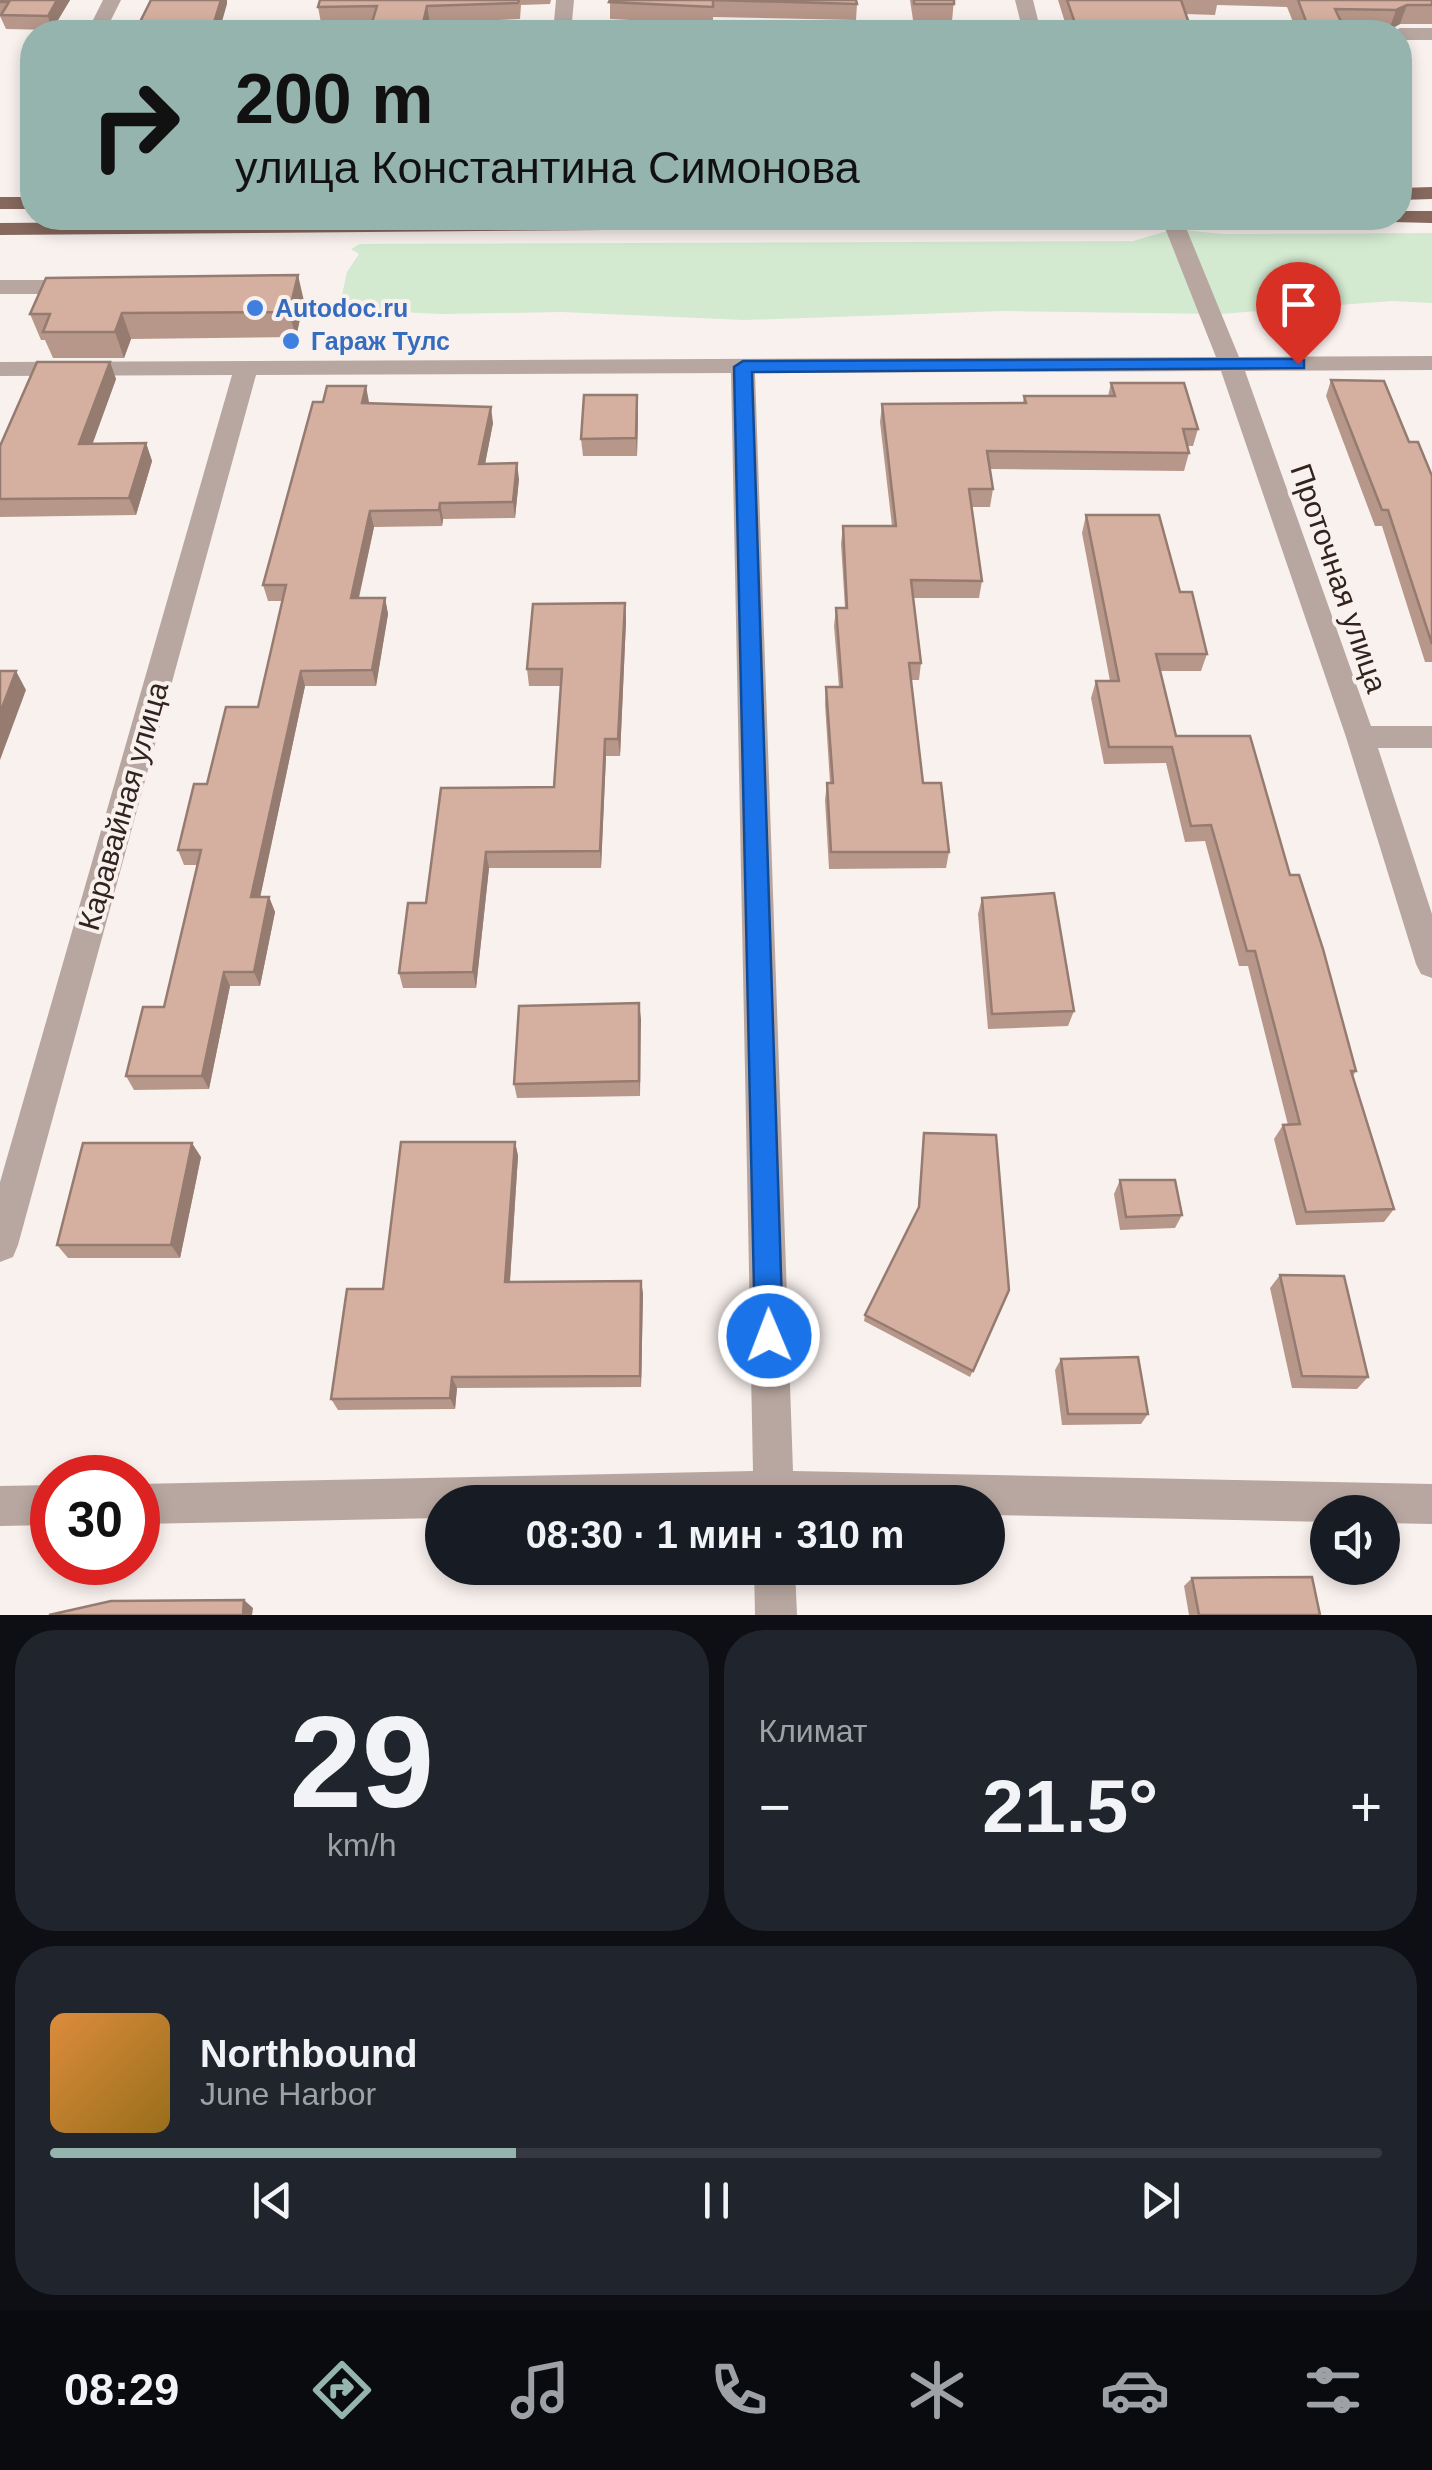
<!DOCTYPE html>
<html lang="ru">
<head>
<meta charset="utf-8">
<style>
  :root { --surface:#171b24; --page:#20242c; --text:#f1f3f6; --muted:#9ea1a6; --line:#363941; --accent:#96b4ae }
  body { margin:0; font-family:Helvetica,sans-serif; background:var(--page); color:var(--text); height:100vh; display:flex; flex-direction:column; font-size:38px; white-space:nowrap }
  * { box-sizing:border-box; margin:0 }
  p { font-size:32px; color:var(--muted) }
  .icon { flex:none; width:55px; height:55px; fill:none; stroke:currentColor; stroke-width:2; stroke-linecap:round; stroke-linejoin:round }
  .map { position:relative; height:1615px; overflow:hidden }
  .panel { display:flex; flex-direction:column; gap:15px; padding:15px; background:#0d0f14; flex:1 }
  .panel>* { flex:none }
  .hud { position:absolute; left:20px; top:20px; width:1392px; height:210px; border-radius:40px; box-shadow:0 5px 15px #0003; background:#96b4ae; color:#111; overflow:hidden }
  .buttons { position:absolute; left:1310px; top:1495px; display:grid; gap:20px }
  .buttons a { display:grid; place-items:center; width:90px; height:90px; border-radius:50%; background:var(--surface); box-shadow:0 5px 15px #0003; font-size:50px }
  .speed { position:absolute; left:30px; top:1455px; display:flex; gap:20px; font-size:50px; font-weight:700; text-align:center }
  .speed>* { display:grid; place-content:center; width:130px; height:130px; border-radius:50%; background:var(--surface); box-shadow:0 5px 15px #0003; line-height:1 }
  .speed .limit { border:15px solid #d22; background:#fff; color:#111 }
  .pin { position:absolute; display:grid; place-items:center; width:85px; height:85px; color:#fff; margin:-102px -42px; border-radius:50% 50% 50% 0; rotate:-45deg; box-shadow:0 0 10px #0007 }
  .pin .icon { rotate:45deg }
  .me { position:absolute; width:110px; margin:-55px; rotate:359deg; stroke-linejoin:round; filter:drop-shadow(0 0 8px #0008) }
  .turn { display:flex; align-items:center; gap:35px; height:210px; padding:0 50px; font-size:45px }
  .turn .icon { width:130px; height:130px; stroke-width:2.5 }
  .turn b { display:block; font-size:70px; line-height:85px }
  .big { font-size:75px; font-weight:700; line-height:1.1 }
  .panel .card { flex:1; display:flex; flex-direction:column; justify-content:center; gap:15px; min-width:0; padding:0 35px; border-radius:40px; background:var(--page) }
  .panel .dial { align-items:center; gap:0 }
  .dial b { font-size:130px; line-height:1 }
  .song { display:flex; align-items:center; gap:30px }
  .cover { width:120px; height:120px; border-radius:15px; background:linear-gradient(135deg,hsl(30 70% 55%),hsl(40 70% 35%)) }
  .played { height:10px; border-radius:5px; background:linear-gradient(90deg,var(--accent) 35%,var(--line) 35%) }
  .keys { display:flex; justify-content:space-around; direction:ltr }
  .heat { display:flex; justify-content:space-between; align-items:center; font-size:55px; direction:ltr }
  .panel .tiles { flex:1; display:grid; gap:15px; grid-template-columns:1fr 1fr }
  .card:last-child { grid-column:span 2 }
  .trip { position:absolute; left:425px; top:1485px; width:580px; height:100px; border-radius:50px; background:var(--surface); box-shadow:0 5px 15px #0003; font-weight:700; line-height:100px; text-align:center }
  .tab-bar { display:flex; height:160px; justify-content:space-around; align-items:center; background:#090b0e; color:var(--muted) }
  .tab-bar .icon { width:70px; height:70px }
  .tab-bar .on { color:var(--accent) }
  .tab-bar b { font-size:45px; color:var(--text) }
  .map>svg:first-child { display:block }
  .green { fill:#d3e9d0 }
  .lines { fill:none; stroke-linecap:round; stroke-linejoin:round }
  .minor { fill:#b8a7a0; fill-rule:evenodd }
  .major { fill:#86685d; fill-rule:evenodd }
  .wall { fill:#b7978a }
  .shaded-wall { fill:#957b70 }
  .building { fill:#d5b0a0; stroke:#957b70; stroke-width:2.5 }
  .route { fill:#1a73e8; stroke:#114b97; stroke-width:2.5 }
  .shop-dot { fill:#3f7fe0; stroke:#f9f1ee; stroke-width:4 }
  .labels { text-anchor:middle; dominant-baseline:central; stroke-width:8; stroke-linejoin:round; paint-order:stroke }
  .far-shop-label { font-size:25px; font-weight:bold; fill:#366cbe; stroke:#f9f1ee; text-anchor:start }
  .street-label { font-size:30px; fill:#32231d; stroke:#f9f1ee }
</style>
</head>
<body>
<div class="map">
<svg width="1432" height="1615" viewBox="0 0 1432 1615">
  <rect width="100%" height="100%" fill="#f9f1ee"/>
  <!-- green -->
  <path class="green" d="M1174 229 1223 234 1432 233V303L1392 301 1220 314 1004 311 744 320 562 312 441 314 339 309 347 272 359 254 351 249 360 244 1133 241Z"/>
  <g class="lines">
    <!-- minor -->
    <g class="minor">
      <path d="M103 0H121L105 32H87Z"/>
      <path d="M556 0H574L571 32H553Z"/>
      <path d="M1015 0H1033L1041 32H1023Z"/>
      <path d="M1400 28H1432V40H1400V32H1392Z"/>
      <path d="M1161 218H1182L1239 357 1432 356V370L1245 371 1371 726H1432V748H1378L1432 914V978L1421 974 1416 964 1346 737 1221 371 755 373 793 1471 1432 1484V1524L1382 1523V1512H1328V1522L988 1515V1502H442V1518L138 1524V1484L753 1471 731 373 256 375 18 1245 13 1257 0 1262V1182L232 375 0 376V362L1216 357Z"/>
      <path d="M0 280H82L93 287 82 294H0Z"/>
      <path d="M52 1485V1525L0 1526V1486Z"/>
      <path d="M754 1568H795L797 1615H755Z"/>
    </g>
    <!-- major -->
    <g class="major">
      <path d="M1432 187V199L1400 200V188Z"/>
      <rect x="0" y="197" width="32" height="12"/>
      <path d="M1400 211H1432V223L1392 222 1390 218H1400Z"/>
      <path d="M615 218H1340L1329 224 0 235V223Z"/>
    </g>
  </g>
  <!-- wall -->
  <g class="wall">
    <path d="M0 0H70L52 30 6 29 0 16Z"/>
    <path d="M320 0H551L550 4 521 5 520 19 430 23 427 32H369L372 23H321L318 7Z"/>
    <path d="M610 0H856L857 4 856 20 713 17V24L610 19Z"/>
    <path d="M910 0H954L952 21 913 20Z"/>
    <path d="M1058 0H1432V24H1400L1389 30 1344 29 1346 32H1297L1287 7 1217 5 1215 15 1185 14 1192 32H1068Z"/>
    <path d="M304 301 296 337 131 339 124 358H53L45 340H41L30 314Z"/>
    <path d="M110 362 116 379 92 444 146 443 152 461 136 515 0 517V446Z"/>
    <path d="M1331 380 1409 442 1432 476V662H1425L1382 526H1375L1326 396Z"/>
    <path d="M1111 383 1198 429 1193 446H1188L1189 453 1184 471 990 469 993 489 990 507H972L982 581 979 598H913L921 663 919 680H911L923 783 949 852 946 868 829 869 825 800 827 783H830L825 704 826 687H839L834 626 836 608H845L841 544 843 526H892L880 422 882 404 1023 403 1024 396H1108Z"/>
    <path d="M369 402V403L493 423 485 463 519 479 515 518 443 519 442 526 374 527 359 598H385L388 614 376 686H305L260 897H269L275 912 260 986H230L209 1089 134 1090 126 1076 164 1007 198 865H184L178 850 207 784 258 707 282 601H268L263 585Z"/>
    <path d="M638 412 637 456H583L581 439Z"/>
    <path d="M1086 515 1180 592 1207 654 1201 671H1160L1176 736 1290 875 1356 1071 1353 1076 1394 1209 1384 1222 1296 1225 1274 1139 1283 1125H1288L1248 966H1239L1205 841 1185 842 1166 763 1104 764 1091 698 1096 681H1110L1082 533Z"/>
    <path d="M625 603 626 621 620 756H606L601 868H489L476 988H403L399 973 426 903 554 787 561 686H529L527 669Z"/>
    <path d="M982 898 1074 1011 1068 1026 988 1029 978 914Z"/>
    <path d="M639 1003 640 1096 517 1098 514 1084Z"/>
    <path d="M924 1133 1009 1290 970 1377 864 1321 865 1315 918 1209Z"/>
    <path d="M515 1142 518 1156 510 1282 641 1281 643 1294 641 1387 457 1388 455 1409 338 1410 331 1399 383 1289Z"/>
    <path d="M201 1157 180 1258H68L57 1245Z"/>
    <path d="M1120 1180 1182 1215 1175 1228 1120 1230 1114 1194Z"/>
    <path d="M1280 1275 1368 1377 1357 1389 1292 1388 1270 1288Z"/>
    <path d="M1061 1359 1148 1414 1141 1424 1062 1425 1055 1370Z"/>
    <path d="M1192 1578 1320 1615H1189L1184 1586Z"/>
  </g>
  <!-- shaded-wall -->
  <g class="shaded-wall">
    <path d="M57 0H70L52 30 48 16Z"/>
    <path d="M221 0H227V4L219 32H211Z"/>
    <path d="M1407 5 1400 24 1389 30 1396 10Z"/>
    <path d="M427 6 430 23 427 32H421Z"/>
    <path d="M298 275 304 301 296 337 289 312Z"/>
    <path d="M122 313 131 339 124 358 115 332Z"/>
    <path d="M110 362 116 379 86 462 79 444Z"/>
    <path d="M366 386 369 402 365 419 362 403Z"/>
    <path d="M637 395 638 412 637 456 636 438Z"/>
    <path d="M491 407 493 423 482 480 479 464Z"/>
    <path d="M146 443 152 461 136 515 129 498Z"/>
    <path d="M517 463 519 479 515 518 513 502Z"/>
    <path d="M440 503 443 519 442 526 439 510Z"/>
    <path d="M370 511 374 527 355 614 351 598Z"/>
    <path d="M385 598 388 614 376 686 372 670Z"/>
    <path d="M625 603 626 621 620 756 618 739Z"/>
    <path d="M16 671 26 690 0 760V713Z"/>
    <path d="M301 671 305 686 257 912 251 897Z"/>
    <path d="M605 739 606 756 601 868 600 851Z"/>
    <path d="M486 852 489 868 476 988 473 972Z"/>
    <path d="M269 897 275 912 260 986 254 972Z"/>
    <path d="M224 972 230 986 209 1089 202 1076Z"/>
    <path d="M639 1003 641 1019 640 1096 639 1081Z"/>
    <path d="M515 1142 518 1156 509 1294 505 1282Z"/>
    <path d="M192 1143 201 1157 180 1258 171 1245Z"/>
    <path d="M641 1281 643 1294 641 1387 640 1376Z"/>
    <path d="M452 1377 457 1388 455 1409 450 1398Z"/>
    <path d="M244 1600 253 1608 252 1615H243Z"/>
  </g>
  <!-- building -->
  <g class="building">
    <path d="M0 0H57L48 16 1 15 9 2H0Z"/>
    <path d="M151 0H221L211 32H135Z"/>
    <path d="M320 0H519L518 3 427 6 421 32H369L377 6 318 7Z"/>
    <path d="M610 0H856L857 4 713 0V7L609 2Z"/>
    <rect x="914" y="0" width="40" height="4"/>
    <path d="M1067 0H1181L1192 32H1078Z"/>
    <path d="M1298 0H1432V5H1407L1396 10 1335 9 1346 32H1310Z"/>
    <path d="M298 275 289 312 122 313 115 332H43L50 314H30L46 278Z"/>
    <path d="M37 362H110L79 444 146 443 129 498 0 499V446Z"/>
    <path d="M1331 380 1384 381 1409 442H1418L1432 476V644L1388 510H1382Z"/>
    <path d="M1111 383H1184L1198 429H1183L1189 453 987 451 993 489H969L982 581 911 580 921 663H909L923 783H941L949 852H831L827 783H833L826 687H842L836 608H847L843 526H896L882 404 1026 403 1024 396H1115Z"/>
    <path d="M327 386H366L362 403 491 407 479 464 517 463 513 502 440 503 439 510 370 511 351 598H385L372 670 301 671 251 897H269L254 972H224L202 1076H126L143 1007H164L201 850H178L194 784H207L226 707H258L286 585H263L313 402H323Z"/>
    <path d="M584 395H637L636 438 581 439Z"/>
    <path d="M1086 515H1159L1180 592H1192L1207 654H1156L1176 736H1250L1290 875H1299L1323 949 1356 1071H1351L1394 1209 1306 1212 1283 1125 1300 1124 1255 951H1247L1211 825 1191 826 1172 747H1109L1096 681H1119Z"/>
    <path d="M625 603 618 739H605L600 851 486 852 473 972 399 973 408 903H426L441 788 554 787 562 669H527L533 604Z"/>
    <path d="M0 671H16L0 713Z"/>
    <path d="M1054 893 1074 1011 992 1014 982 898Z"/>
    <path d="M639 1003V1081L514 1084 519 1006Z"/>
    <path d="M924 1133 996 1135 1009 1290 973 1371 865 1315 919 1207Z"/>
    <path d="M401 1142H515L505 1282 641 1281 640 1376 452 1377 450 1398 331 1399 347 1289H383Z"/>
    <path d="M83 1143H192L171 1245H57Z"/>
    <path d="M1120 1180H1175L1182 1215 1126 1217Z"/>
    <path d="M1280 1275 1344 1276 1368 1377 1302 1376Z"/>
    <path d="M1138 1357 1148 1414H1068L1061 1359Z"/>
    <path d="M1312 1577 1320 1615H1199L1192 1578Z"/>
    <path d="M244 1600 243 1615H49L111 1601Z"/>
  </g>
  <!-- route -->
  <path class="route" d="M1298 359 1304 360V368L752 372 783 1336 779 1346 769 1350 759 1346 755 1336 734 367 743 361Z"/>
  <!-- markers -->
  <g class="shop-dot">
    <circle cx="255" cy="308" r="10"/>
    <circle cx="291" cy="341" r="10"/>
  </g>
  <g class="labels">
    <!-- far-shop labels -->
    <g class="far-shop-label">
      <text x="275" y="308">Autodoc.ru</text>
      <text x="311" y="341">Гараж Тулс</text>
    </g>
    <!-- street labels -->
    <g class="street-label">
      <text transform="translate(1339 578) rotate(71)">Проточная улица</text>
      <text transform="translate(123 806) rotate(-74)">Каравайная улица</text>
    </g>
  </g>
</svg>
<div class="buttons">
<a><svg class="icon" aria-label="sound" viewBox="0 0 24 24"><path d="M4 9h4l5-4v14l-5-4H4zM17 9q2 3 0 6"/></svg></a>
</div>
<div class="speed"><div class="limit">30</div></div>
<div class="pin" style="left:1298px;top:364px;background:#d93025"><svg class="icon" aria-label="arrive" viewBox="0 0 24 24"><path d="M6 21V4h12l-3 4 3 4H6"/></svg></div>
<svg class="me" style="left:769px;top:1336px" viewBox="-20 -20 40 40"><circle r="17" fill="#1a73e8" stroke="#fff" stroke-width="3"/><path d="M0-11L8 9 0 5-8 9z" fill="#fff"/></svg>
<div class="trip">08:30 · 1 мин · 310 m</div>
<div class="hud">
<div class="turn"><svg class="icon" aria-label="right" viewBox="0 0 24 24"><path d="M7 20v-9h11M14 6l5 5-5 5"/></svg><div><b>200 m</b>улица Константина Симонова</div></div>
</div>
</div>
<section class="panel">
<div class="tiles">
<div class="card dial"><b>29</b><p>km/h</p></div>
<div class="card"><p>Климат</p>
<div class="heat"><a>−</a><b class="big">21.5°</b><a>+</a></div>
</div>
<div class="card">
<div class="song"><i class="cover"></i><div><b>Northbound</b><p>June Harbor</p></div></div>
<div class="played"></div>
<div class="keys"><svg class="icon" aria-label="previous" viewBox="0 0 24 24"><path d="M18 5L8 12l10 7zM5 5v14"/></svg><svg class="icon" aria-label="pause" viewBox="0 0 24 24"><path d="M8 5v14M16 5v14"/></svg><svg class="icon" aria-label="next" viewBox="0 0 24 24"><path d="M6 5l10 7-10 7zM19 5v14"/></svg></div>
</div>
</div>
</section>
<nav class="tab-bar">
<b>08:29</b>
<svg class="icon on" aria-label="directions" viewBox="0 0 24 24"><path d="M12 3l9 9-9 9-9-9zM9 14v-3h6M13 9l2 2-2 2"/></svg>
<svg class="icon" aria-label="music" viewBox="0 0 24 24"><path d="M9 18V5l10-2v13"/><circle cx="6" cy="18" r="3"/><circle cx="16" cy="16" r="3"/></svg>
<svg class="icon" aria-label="phone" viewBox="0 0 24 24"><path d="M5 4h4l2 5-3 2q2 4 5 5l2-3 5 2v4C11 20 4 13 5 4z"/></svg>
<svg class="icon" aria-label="climate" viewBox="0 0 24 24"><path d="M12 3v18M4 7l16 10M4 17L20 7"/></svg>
<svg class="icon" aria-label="car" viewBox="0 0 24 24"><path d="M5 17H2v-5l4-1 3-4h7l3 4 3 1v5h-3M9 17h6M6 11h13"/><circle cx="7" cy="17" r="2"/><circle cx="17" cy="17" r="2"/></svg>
<svg class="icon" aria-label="filters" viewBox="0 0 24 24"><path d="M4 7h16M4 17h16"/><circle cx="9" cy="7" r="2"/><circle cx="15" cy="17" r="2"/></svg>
</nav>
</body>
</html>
